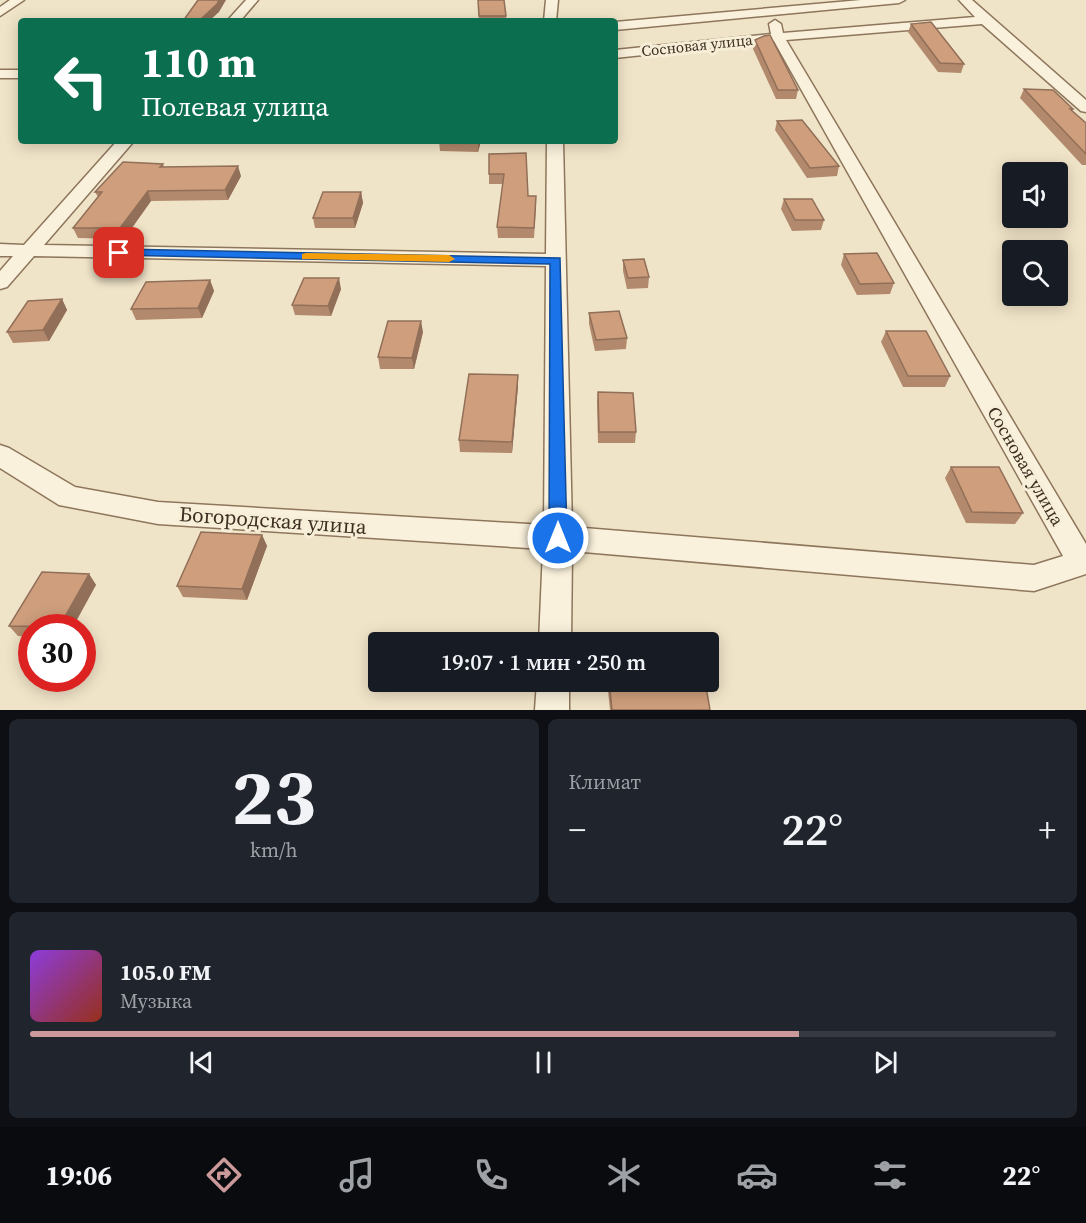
<!DOCTYPE html>
<html lang="ru">
<head>
<meta charset="utf-8">
<style>
  :root { --surface:#171b24; --page:#20242c; --text:#f1f3f6; --muted:#9ea1a6; --line:#363941; --accent:#cc999b }
  body { margin:0; font-family:"Source Serif 4",serif; background:var(--page); color:var(--text); height:100vh; display:flex; flex-direction:column; font-size:22px; white-space:nowrap }
  * { box-sizing:border-box; margin:0 }
  p { font-size:20px; color:var(--muted) }
  .icon { flex:none; width:33px; height:33px; fill:none; stroke:currentColor; stroke-width:2; stroke-linecap:round; stroke-linejoin:round }
  .map { position:relative; height:710px; overflow:hidden }
  .side { display:flex; flex-direction:column; gap:9px; padding:9px; background:#0d0f14; flex:1 }
  .side>* { flex:none }
  .banner { position:absolute; left:18px; top:18px; width:600px; height:126px; border-radius:6px; box-shadow:0 3px 15px #0003; background:#0b6e4f; color:#fff; overflow:hidden }
  .tools { position:absolute; left:1002px; top:162px; display:grid; gap:12px }
  .tools a { display:grid; place-items:center; width:66px; height:66px; border-radius:6px; background:var(--surface); box-shadow:0 3px 15px #0003; font-size:30px }
  .speed { position:absolute; left:18px; top:614px; display:flex; gap:12px; font-size:30px; font-weight:700; text-align:center }
  .speed>* { display:grid; place-content:center; width:78px; height:78px; border-radius:50%; background:var(--surface); box-shadow:0 3px 15px #0003; line-height:1 }
  .speed .limit { border:9px solid #d22; background:#fff; color:#111 }
  .pin { position:absolute; display:grid; place-items:center; width:51px; height:51px; color:#fff; margin:-26px; border-radius:12px; box-shadow:0 3px 9px #0006 }
  .me { position:absolute; width:66px; margin:-33px; rotate:0deg; stroke-linejoin:round; filter:drop-shadow(0 0 4px #0008) }
  .turn { display:flex; align-items:center; gap:21px; height:126px; padding:0 24px; font-size:27px }
  .turn .icon { width:78px; height:78px; stroke-width:2.5 }
  .turn b { display:block; font-size:42px; line-height:51px }
  .big { font-size:45px; font-weight:600; line-height:1.1 }
  .side .card { flex:1; display:flex; flex-direction:column; justify-content:center; gap:9px; min-width:0; padding:0 21px; border-radius:9px; background:var(--page) }
  .side .dial { align-items:center; gap:0 }
  .dial b { font-size:78px; line-height:1 }
  .song { display:flex; align-items:center; gap:18px }
  .cover { width:72px; height:72px; border-radius:9px; background:linear-gradient(135deg,hsl(270 70% 55%),hsl(10 70% 35%)) }
  .played { height:6px; border-radius:3px; background:linear-gradient(90deg,var(--accent) 75%,var(--line) 75%) }
  .keys { display:flex; justify-content:space-around; direction:ltr }
  .heat { display:flex; justify-content:space-between; align-items:center; font-size:33px; direction:ltr }
  .side .tiles { flex:1; display:grid; gap:9px; grid-template-columns:1fr 1fr }
  .card:last-child { grid-column:span 2 }
  .trip { position:absolute; left:368px; top:632px; width:351px; height:60px; border-radius:6px; background:var(--surface); box-shadow:0 3px 15px #0003; font-weight:600; line-height:60px; text-align:center }
  .menu { display:flex; height:96px; justify-content:space-around; align-items:center; background:#090b0e; color:var(--muted) }
  .menu .icon { width:42px; height:42px }
  .menu .current { color:var(--accent) }
  .menu b { font-size:27px; color:var(--text) }
  .map>svg:first-child { display:block }
  .lines { fill:none; stroke-linecap:round; stroke-linejoin:round }
  .street-casing { stroke:#8d765c; stroke-width:3 }
  .street { fill:#faf1dc; fill-rule:evenodd }
  .wall { fill:#b2896c }
  .shaded-wall { fill:#916f58 }
  .building { fill:#cf9f7d; stroke:#916f58; stroke-width:1.5 }
  .route { fill:#1a73e8; stroke:#114b97; stroke-width:1.5 }
  .slow { fill:#f59e0b }
  .labels { text-anchor:middle; dominant-baseline:central; stroke-width:6; stroke-linejoin:round; paint-order:stroke }
  .far-street-label { font-size:15px; fill:#3d2e20; stroke:#f7eed8 }
  .street-label { font-size:18px; fill:#3d2e20; stroke:#f7eed8 }
  .near-street-label { font-size:21px; fill:#3d2e20; stroke:#f7eed8 }
</style>
</head>
<body>
<div class="map">
<svg width="1086" height="710" viewBox="0 0 1086 710">
  <rect width="100%" height="100%" fill="#f0e4c8"/>
  <g class="lines">
    <defs>
      <g id="street">
        <path d="M10 0H24L0 16V7Z"/>
        <path d="M246 0H258L240 21H227Z"/>
        <path d="M546 0H558L556 21H544Z"/>
        <path d="M861 0H905L899 3 615 30V22Z"/>
        <path d="M959 0H972L1086 100V112L1081 111 982 24 786 40 1086 544V574L1034 591 572 551 571 642H539L543 549 158 524 59 505 0 468V445L9 448 75 487 158 502 544 525 546 266 34 256 7 287 0 289V271L13 256H0V244L24 245 117 141H134L44 245 546 254 547 141H563L572 527 1034 565 1063 556 774 41 615 58V50L771 34 769 24 775 20 781 24 783 33 975 17Z"/>
        <rect x="0" y="70" width="21" height="8"/>
        <path d="M537 681H569V710H535Z"/>
      </g>
    </defs>
    <!-- street casing -->
    <use href="#street" class="street-casing"/>
    <!-- street -->
    <use href="#street" class="street"/>
  </g>
  <!-- wall -->
  <g class="wall">
    <path d="M478 0 506 16V21H479Z"/>
    <path d="M911 24 964 64 961 73 938 72 908 32Z"/>
    <path d="M755 40 798 90 796 99H776L753 49Z"/>
    <path d="M1024 89 1073 109 1072 111 1086 123V165H1082L1020 98Z"/>
    <path d="M777 121 839 166 837 176 807 178 775 130Z"/>
    <path d="M439 141H481L478 152 440 151Z"/>
    <path d="M489 154 536 207 534 238H498L497 227 503 184H489Z"/>
    <path d="M163 164 164 167 241 176 228 200 151 201 124 239 78 238 73 228 98 197 95 192Z"/>
    <path d="M361 192 363 203 355 228H315L313 218Z"/>
    <path d="M784 199 824 220 821 230 792 231 781 209Z"/>
    <path d="M844 254 894 283 890 294 857 295 841 265Z"/>
    <path d="M623 260 649 277 648 288 627 289 623 271Z"/>
    <path d="M210 280 214 291 202 318 136 320 131 309Z"/>
    <path d="M341 289 331 316 295 315 292 305Z"/>
    <path d="M62 299 67 310 49 341 13 343 7 332Z"/>
    <path d="M589 313 627 338 626 349 595 351 589 324Z"/>
    <path d="M886 331 950 376 945 387H903L881 342Z"/>
    <path d="M423 332 414 369H380L378 357Z"/>
    <path d="M518 375V386L512 453 460 452 459 440Z"/>
    <path d="M598 392 636 432 635 443H598L597 403Z"/>
    <path d="M951 467 1023 513 1015 524 966 523 945 478Z"/>
    <path d="M262 535 267 546 247 600 183 597 177 586Z"/>
    <path d="M89 574 96 585 32 627V637L18 636 9 626Z"/>
    <path d="M607 681H705L710 710H610Z"/>
  </g>
  <!-- shaded-wall -->
  <g class="shaded-wall">
    <path d="M219 0H226L219 12 209 21H199Z"/>
    <path d="M478 141H481L478 152Z"/>
    <path d="M238 166 241 176 228 200 225 190Z"/>
    <path d="M148 191 151 201 124 239 120 228Z"/>
    <path d="M361 192 363 203 355 228 353 218Z"/>
    <path d="M339 278 341 289 331 316 328 306Z"/>
    <path d="M210 280 214 291 202 318 198 308Z"/>
    <path d="M62 299 67 310 49 341 43 330Z"/>
    <path d="M421 321 423 332 414 369 412 358Z"/>
    <path d="M518 375V386L512 453V442Z"/>
    <path d="M262 535 267 546 247 600 242 589Z"/>
    <path d="M89 574 96 585 73 627H59Z"/>
  </g>
  <!-- building -->
  <g class="building">
    <path d="M198 0H219L217 4 199 21H183Z"/>
    <path d="M478 0H504L506 16H479Z"/>
    <path d="M290 19 289 21H263L264 20Z"/>
    <path d="M931 22 964 64 940 63 911 24Z"/>
    <path d="M770 35 798 90H778L755 40 764 36Z"/>
    <path d="M1024 89 1053 90 1073 109H1070L1086 123V154Z"/>
    <path d="M802 120 839 166 810 168 777 121Z"/>
    <path d="M439 141H478V142Z"/>
    <path d="M526 153 528 196H536L534 228 497 227 504 174H489V154Z"/>
    <path d="M123 162 163 164 160 167 238 166 225 190 148 191 120 228H73L102 192H95Z"/>
    <path d="M323 192H361L353 218H313Z"/>
    <path d="M784 199H812L824 220H795Z"/>
    <path d="M877 253 894 283 860 284 844 254Z"/>
    <path d="M644 259 649 277 628 278 623 260Z"/>
    <path d="M304 278H339L328 306 292 305Z"/>
    <path d="M210 280 198 308 131 309 146 282Z"/>
    <path d="M62 299 43 330 7 332 28 301Z"/>
    <path d="M619 311 627 338 596 340 589 313Z"/>
    <path d="M388 321H421L412 358 378 357Z"/>
    <path d="M886 331H926L950 376H908Z"/>
    <path d="M469 374 518 375 512 442 459 440Z"/>
    <path d="M598 392 633 393 636 432H599Z"/>
    <path d="M951 467H999L1023 513 972 512Z"/>
    <path d="M201 532 262 535 242 589 177 586Z"/>
    <path d="M42 572 89 574 59 627 9 626Z"/>
    <path d="M697 639 698 642H606V641Z"/>
    <path d="M609 681H705L710 710H612Z"/>
  </g>
  <!-- route -->
  <path class="route" d="M119 249 560 258 567 538 564 543 558 546 552 543 549 538 550 264 115 255V250Z"/>
  <!-- slow -->
  <path class="slow" d="M306 253 449 255 455 259 449 262 302 259V254Z"/>
  <g class="labels">
    <!-- far-street labels -->
    <g class="far-street-label">
      <text transform="translate(697 45) rotate(-6)">Сосновая улица</text>
    </g>
    <!-- street labels -->
    <g class="street-label">
      <text transform="translate(1026 466) rotate(60)">Сосновая улица</text>
    </g>
    <!-- near-street labels -->
    <g class="near-street-label">
      <text transform="translate(273 520) rotate(4)">Богородская улица</text>
    </g>
  </g>
</svg>
<div class="tools">
<a><svg class="icon" aria-label="sound" viewBox="0 0 24 24"><path d="M4 9h4l5-4v14l-5-4H4zM17 9q2 3 0 6"/></svg></a>
<a><svg class="icon" aria-label="search" viewBox="0 0 24 24"><circle cx="10" cy="10" r="6"/><path d="M15 15l6 6"/></svg></a>
</div>
<div class="speed"><div class="limit">30</div></div>
<div class="pin" style="left:119px;top:253px;background:#d93025"><svg class="icon" aria-label="arrive" viewBox="0 0 24 24"><path d="M6 21V4h12l-3 4 3 4H6"/></svg></div>
<svg class="me" style="left:558px;top:538px" viewBox="-20 -20 40 40"><circle r="17" fill="#1a73e8" stroke="#fff" stroke-width="3"/><path d="M0-11L8 9 0 5-8 9z" fill="#fff"/></svg>
<div class="trip">19:07 · 1 мин · 250 m</div>
<div class="banner">
<div class="turn"><svg class="icon" aria-label="left" viewBox="0 0 24 24"><path d="M17 20v-9H6M10 6l-5 5 5 5"/></svg><div><b>110 m</b>Полевая улица</div></div>
</div>
</div>
<section class="side">
<div class="tiles">
<div class="card dial"><b>23</b><p>km/h</p></div>
<div class="card"><p>Климат</p>
<div class="heat"><a>−</a><b class="big">22°</b><a>+</a></div>
</div>
<div class="card">
<div class="song"><i class="cover"></i><div><b>105.0 FM</b><p>Музыка</p></div></div>
<div class="played"></div>
<div class="keys"><svg class="icon" aria-label="previous" viewBox="0 0 24 24"><path d="M18 5L8 12l10 7zM5 5v14"/></svg><svg class="icon" aria-label="pause" viewBox="0 0 24 24"><path d="M8 5v14M16 5v14"/></svg><svg class="icon" aria-label="next" viewBox="0 0 24 24"><path d="M6 5l10 7-10 7zM19 5v14"/></svg></div>
</div>
</div>
</section>
<nav class="menu">
<b>19:06</b>
<svg class="icon current" aria-label="directions" viewBox="0 0 24 24"><path d="M12 3l9 9-9 9-9-9zM9 14v-3h6M13 9l2 2-2 2"/></svg>
<svg class="icon" aria-label="music" viewBox="0 0 24 24"><path d="M9 18V5l10-2v13"/><circle cx="6" cy="18" r="3"/><circle cx="16" cy="16" r="3"/></svg>
<svg class="icon" aria-label="phone" viewBox="0 0 24 24"><path d="M5 4h4l2 5-3 2q2 4 5 5l2-3 5 2v4C11 20 4 13 5 4z"/></svg>
<svg class="icon" aria-label="climate" viewBox="0 0 24 24"><path d="M12 3v18M4 7l16 10M4 17L20 7"/></svg>
<svg class="icon" aria-label="car" viewBox="0 0 24 24"><path d="M5 17H2v-5l4-1 3-4h7l3 4 3 1v5h-3M9 17h6M6 11h13"/><circle cx="7" cy="17" r="2"/><circle cx="17" cy="17" r="2"/></svg>
<svg class="icon" aria-label="filters" viewBox="0 0 24 24"><path d="M4 7h16M4 17h16"/><circle cx="9" cy="7" r="2"/><circle cx="15" cy="17" r="2"/></svg>
<b>22°</b>
</nav>
</body>
</html>
